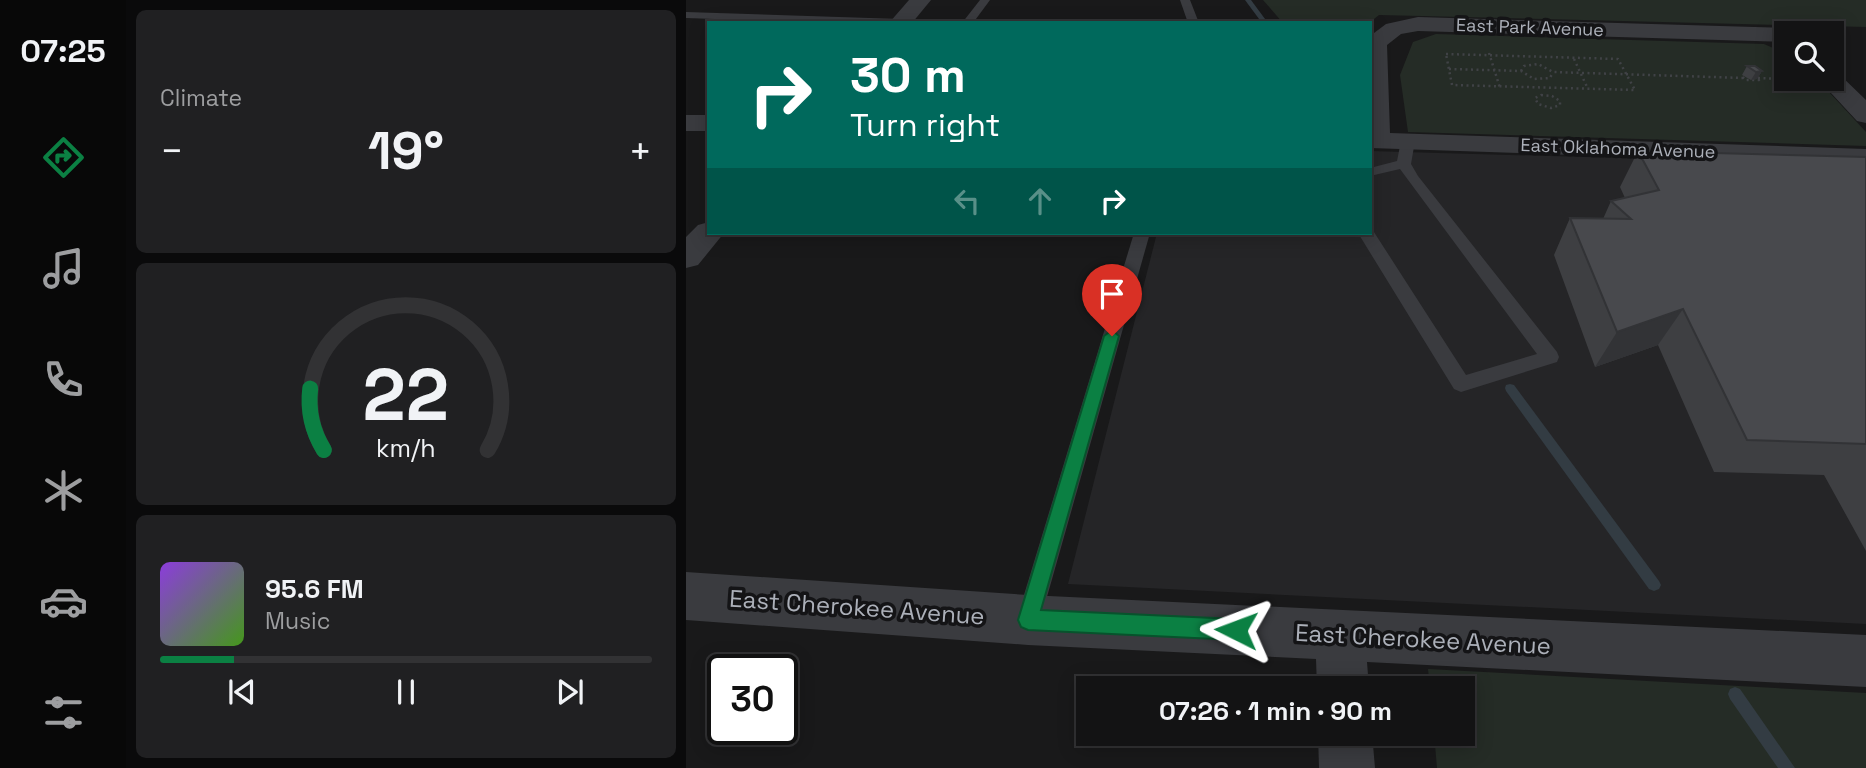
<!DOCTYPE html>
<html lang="en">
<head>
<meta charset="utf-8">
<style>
  :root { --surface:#131314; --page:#202022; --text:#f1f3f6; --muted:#9d9ea0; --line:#323234; --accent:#0b8043 }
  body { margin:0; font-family:"Space Grotesk",sans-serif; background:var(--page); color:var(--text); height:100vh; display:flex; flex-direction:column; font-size:26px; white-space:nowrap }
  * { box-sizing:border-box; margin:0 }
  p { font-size:23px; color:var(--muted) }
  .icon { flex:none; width:38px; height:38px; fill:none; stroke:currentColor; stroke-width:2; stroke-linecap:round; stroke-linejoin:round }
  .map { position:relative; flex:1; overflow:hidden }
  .side { display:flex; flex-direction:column; gap:10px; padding:10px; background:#0a0a0b; width:560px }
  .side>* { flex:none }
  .hud { position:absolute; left:21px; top:21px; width:665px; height:214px; border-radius:0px; box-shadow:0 4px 18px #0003,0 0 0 2px var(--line); background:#00695c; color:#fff; overflow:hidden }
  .tools { position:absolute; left:1088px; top:21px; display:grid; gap:14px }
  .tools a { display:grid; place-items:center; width:70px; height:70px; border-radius:0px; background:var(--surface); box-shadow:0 4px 18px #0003,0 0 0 2px var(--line); font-size:35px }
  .speed { position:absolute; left:21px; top:654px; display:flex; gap:14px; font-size:35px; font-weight:700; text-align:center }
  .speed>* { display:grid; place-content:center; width:91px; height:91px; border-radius:50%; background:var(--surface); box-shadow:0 4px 18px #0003,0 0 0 2px var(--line); line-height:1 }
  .speed .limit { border:4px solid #111; border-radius:10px; background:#fff; color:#111 }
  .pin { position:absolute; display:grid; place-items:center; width:60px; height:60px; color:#fff; margin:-72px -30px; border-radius:50% 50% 50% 0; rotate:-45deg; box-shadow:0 0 7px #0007 }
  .pin .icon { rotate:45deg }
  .me { position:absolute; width:77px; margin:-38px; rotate:273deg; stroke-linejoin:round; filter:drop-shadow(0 0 5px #0008) }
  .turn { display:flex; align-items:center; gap:24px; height:147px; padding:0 28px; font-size:32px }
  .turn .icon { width:91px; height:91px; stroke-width:2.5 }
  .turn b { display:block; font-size:49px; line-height:60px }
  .lanes { display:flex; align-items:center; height:66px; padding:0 28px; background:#0003; justify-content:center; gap:35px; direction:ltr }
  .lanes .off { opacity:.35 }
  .big { font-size:52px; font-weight:700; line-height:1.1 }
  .side .card { flex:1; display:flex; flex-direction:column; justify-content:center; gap:10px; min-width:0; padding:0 24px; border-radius:10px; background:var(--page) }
  .side .dial { align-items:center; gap:0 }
  .dial svg { height:182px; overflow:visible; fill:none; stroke:var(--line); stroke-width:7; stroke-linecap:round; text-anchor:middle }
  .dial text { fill:var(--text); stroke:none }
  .song { display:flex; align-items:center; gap:21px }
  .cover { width:84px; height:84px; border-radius:10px; background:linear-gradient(135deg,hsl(270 70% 55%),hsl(100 70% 35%)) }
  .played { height:7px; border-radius:4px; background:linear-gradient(90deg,var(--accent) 15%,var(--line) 15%) }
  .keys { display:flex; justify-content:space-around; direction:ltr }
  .heat { display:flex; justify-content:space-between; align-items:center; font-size:38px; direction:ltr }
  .trip { position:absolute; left:390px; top:676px; width:399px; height:70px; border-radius:0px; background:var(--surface); box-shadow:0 4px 18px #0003,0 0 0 2px var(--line); font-weight:700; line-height:70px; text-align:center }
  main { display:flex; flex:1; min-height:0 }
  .tabs { display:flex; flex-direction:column; width:126px; justify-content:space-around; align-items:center; background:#080808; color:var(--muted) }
  .tabs .icon { width:49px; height:49px }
  .tabs .current { color:var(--accent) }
  .tabs b { font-size:32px; color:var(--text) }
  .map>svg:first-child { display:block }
  .built { fill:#252527 }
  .green { fill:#252c26 }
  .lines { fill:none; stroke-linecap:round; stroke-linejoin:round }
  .stream { fill:#333c43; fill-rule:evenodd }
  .path { stroke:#404246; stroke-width:2.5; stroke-dasharray:2 3.5; stroke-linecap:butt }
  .service { fill:#3a3b3f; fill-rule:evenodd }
  .minor { fill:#3a3b3f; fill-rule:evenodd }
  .wall { fill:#3e3f42 }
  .shaded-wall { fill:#323336 }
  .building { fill:#48494d; stroke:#323336; stroke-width:2 }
  .route { fill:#0b8043; stroke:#07532c; stroke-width:2 }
  .labels { text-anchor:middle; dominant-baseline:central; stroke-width:7; stroke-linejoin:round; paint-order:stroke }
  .far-street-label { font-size:18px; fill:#acb0b9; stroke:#141416 }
  .near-street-label { font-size:24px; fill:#acb0b9; stroke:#141416 }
</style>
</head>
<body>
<main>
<nav class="tabs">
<b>07:25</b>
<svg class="icon current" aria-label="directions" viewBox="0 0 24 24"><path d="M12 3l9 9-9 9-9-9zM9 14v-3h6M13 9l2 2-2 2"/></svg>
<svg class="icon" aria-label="music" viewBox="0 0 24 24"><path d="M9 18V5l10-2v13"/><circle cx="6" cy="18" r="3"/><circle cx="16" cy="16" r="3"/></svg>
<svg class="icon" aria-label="phone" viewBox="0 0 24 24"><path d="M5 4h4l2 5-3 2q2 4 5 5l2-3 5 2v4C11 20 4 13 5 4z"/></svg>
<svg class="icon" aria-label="climate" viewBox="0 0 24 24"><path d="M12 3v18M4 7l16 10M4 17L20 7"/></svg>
<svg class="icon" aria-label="car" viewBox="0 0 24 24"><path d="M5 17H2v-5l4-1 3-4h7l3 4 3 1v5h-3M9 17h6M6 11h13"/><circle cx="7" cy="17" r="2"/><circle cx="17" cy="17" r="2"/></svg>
<svg class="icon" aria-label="filters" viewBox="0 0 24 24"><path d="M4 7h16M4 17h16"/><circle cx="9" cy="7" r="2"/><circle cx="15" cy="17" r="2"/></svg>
</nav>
<section class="side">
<div class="card"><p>Climate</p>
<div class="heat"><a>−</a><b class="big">19°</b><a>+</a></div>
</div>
<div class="card dial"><svg viewBox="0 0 100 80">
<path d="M14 69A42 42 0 1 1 86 69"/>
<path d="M14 69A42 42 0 0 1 8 42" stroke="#0b8043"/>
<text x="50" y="56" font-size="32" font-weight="700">22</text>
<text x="50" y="72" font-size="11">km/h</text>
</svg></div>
<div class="card">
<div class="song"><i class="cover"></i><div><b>95.6 FM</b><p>Music</p></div></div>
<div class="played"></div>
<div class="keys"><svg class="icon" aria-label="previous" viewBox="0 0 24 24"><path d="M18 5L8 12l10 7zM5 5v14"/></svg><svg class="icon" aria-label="pause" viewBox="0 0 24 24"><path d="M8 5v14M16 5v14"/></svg><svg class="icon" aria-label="next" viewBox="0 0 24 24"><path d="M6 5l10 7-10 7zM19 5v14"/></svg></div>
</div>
</section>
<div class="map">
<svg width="1180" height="768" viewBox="0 0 1180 768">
  <rect width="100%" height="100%" fill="#19191a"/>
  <!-- built -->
  <path class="built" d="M684 151 1180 165V624L382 584 471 233H684Z"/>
  <!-- green -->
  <g class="green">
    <path d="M577 0H1180V27L693 15 683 23H597Z"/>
    <path d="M750 34 1078 44 1101 54V79H1131L1180 132V146L722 132 714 75 727 42Z"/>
    <path d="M742 669 1180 693V768H751L748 733H777V688H744Z"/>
  </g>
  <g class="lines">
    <!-- stream -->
    <g class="stream">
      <path d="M559 0H565L582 23H576Z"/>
      <path d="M824 384 828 385 973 581 975 585 973 589 968 591 963 589 820 391 819 388 820 385Z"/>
      <path d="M1049 687 1054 689 1109 768H1092L1044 699 1042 694 1044 689Z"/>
    </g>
    <!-- path -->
    <g class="path">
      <path d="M803 53 814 88"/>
      <path d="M760 54 932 59 949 90 766 85Z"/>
      <path d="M888 59 902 89"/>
      <path d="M763 69 835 71 848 79 864 78 867 72"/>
      <path d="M835 71 838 66 852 64 867 72 1058 78"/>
      <path d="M1058 74 1070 76 1073 80H1059L1056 76Z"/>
      <path d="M1072 78 1101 79"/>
      <path d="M855 95 866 96 874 101V105L865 108 852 104 849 98Z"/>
    </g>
    <!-- service -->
    <g class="service">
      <path d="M294 0H304L287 23H276Z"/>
      <path d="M494 0H504L513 23H502Z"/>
      <path d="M0 12 215 19 220 22 138 23 0 18Z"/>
      <path d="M722 137 729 141 725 164 732 176 871 352 873 357 871 362 775 392 768 389 672 233H684L686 229 780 375 851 354 714 169 684 176V168L711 161 715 141Z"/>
      <path d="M448 233H464L355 618 352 627 343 630 334 627 331 618Z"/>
    </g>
    <!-- minor -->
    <g class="minor">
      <path d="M223 0H245L226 23H203Z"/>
      <path d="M732 17 1101 28 1111 33H1101V42L732 31 715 34 701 45 704 133 1180 149V165L684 148V36L700 24Z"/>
      <path d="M1146 72 1153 74 1180 100V123L1171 121 1132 79H1146Z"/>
      <rect x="0" y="115" width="23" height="16"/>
      <path d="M23 222V233H38L12 265 0 268V237L12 225Z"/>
      <path d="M0 572 342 595 1180 635V687L681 662 683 688H631L630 659 342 645 0 620Z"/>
      <path d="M632 733H686L689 768H633Z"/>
    </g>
  </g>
  <!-- wall -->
  <g class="wall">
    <path d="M1061 66 1076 71 1071 79 1065 80 1056 75Z"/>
    <path d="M952 151 1180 157V551L1138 475 1028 472 972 345 909 367 868 255 884 218 917 219 925 201 939 198 934 187Z"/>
  </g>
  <!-- shaded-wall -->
  <g class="shaded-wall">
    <path d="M1076 71 1071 79 1065 80 1070 72Z"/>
    <path d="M997 309 972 345 909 367 931 332Z"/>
  </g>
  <!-- building -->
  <g class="building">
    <path d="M1061 66H1069L1076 71 1070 72Z"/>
    <path d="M952 151 1180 157V444L1061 440 997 309 931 332 884 218 945 219 925 201 973 190Z"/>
  </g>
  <!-- route -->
  <path class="route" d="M426 330 433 336 355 610 550 619 557 622 560 630 557 637 550 640 342 630 335 627 332 620 418 336Z"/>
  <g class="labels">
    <!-- far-street labels -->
    <g class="far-street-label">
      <text transform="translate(844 27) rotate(2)">East Park Avenue</text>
      <text transform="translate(932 148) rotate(2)">East Oklahoma Avenue</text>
    </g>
    <!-- near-street labels -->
    <g class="near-street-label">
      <text transform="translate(171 607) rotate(4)">East Cherokee Avenue</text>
      <text transform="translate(737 639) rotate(3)">East Cherokee Avenue</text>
    </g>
  </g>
</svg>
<div class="tools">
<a><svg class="icon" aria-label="search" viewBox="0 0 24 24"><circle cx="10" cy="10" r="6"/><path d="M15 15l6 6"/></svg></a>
</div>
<div class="speed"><div class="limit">30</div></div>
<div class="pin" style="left:426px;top:336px;background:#d93025"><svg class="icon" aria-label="arrive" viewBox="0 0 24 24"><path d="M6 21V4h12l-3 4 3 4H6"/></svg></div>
<svg class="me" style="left:550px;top:630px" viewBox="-20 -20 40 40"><path d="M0-17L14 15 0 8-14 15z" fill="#0b8043" stroke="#fff" stroke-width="4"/></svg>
<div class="trip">07:26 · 1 min · 90 m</div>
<div class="hud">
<div class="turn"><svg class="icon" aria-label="right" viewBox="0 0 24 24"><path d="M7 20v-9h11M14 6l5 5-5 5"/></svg><div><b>30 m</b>Turn right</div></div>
<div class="lanes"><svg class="icon off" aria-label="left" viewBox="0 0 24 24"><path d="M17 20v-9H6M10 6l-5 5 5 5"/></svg><svg class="icon off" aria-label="ahead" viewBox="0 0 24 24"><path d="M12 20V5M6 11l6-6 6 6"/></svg><svg class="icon" aria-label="right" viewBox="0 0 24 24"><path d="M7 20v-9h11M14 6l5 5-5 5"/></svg></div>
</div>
</div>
</main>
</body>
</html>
